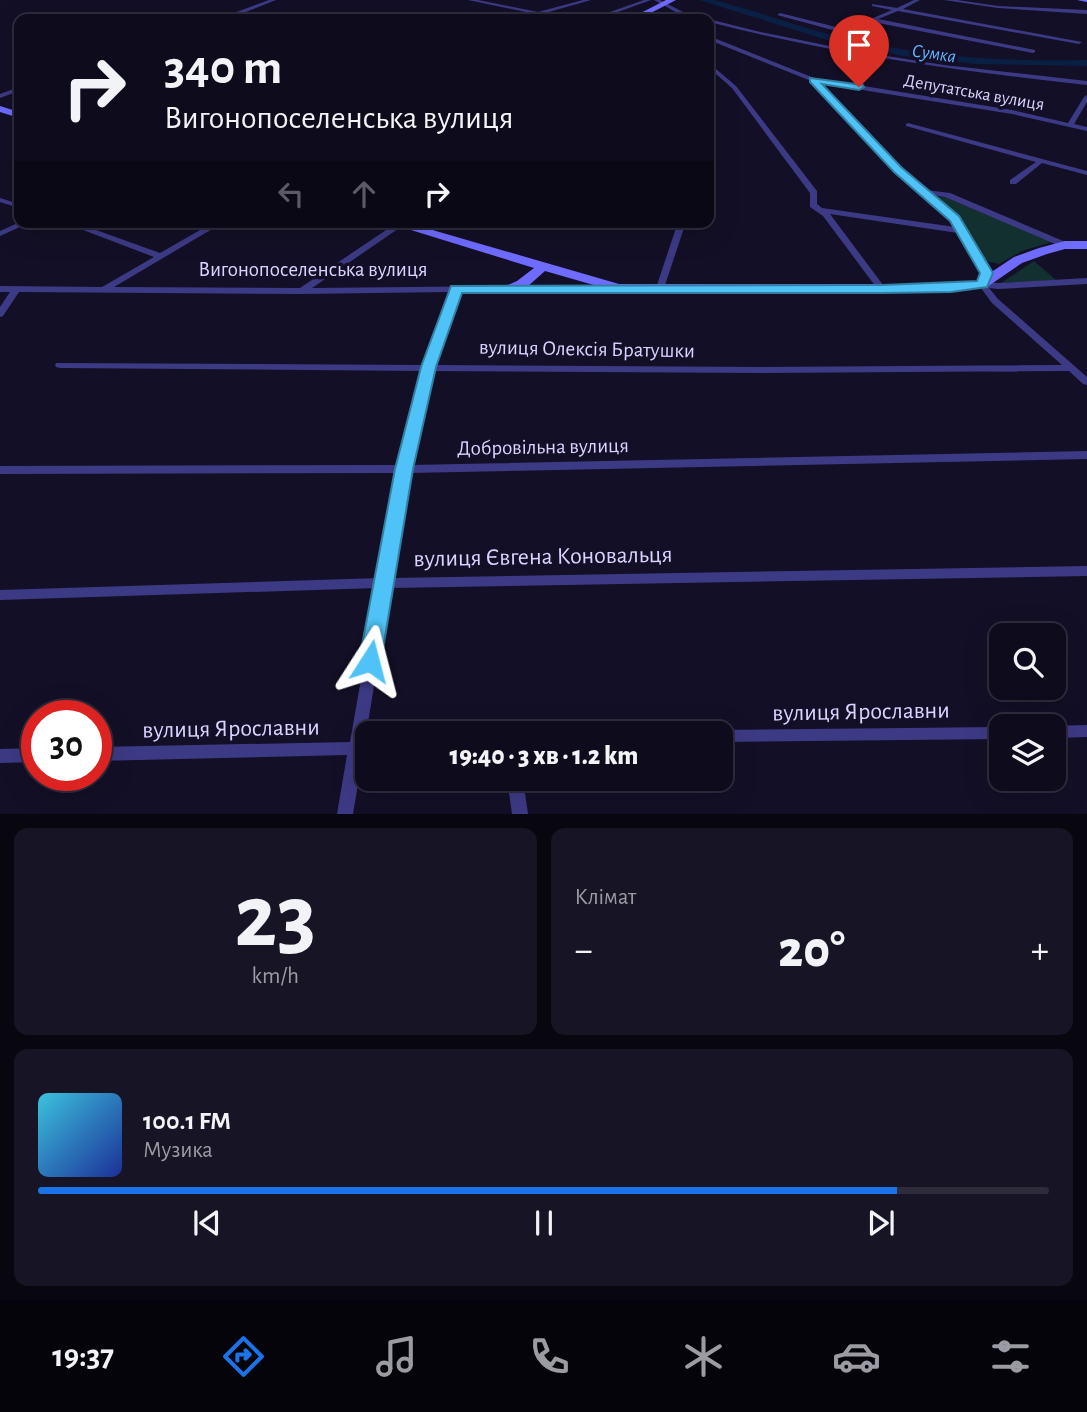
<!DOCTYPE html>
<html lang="uk">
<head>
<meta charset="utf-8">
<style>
  :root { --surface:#0e0b1c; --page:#171425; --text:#f1f3f6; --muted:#9b9ba3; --line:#2e2b3b; --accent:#1a73e8 }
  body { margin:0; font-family:"Alegreya Sans",sans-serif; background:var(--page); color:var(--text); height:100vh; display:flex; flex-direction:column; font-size:26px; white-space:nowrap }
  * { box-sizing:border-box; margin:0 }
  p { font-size:23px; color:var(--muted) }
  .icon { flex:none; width:38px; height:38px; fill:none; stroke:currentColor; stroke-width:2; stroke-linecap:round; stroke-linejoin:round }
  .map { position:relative; height:814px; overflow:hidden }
  .side { display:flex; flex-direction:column; gap:14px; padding:14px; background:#08060f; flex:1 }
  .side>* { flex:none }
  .top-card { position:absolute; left:14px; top:14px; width:700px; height:214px; border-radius:14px; box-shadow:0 7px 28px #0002,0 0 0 2px var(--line); background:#0e0b1c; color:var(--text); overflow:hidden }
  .buttons { position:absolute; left:989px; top:623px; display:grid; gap:14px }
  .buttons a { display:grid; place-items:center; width:77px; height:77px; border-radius:14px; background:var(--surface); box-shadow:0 7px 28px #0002,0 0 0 2px var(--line); font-size:35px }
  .speed { position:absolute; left:21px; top:700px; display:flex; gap:14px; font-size:35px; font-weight:700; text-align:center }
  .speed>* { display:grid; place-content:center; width:91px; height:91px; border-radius:50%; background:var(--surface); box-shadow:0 7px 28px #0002,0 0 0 2px var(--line); line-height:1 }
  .speed .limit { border:10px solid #d22; background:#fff; color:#111 }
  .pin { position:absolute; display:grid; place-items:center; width:60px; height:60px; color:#fff; margin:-72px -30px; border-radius:50% 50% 50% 0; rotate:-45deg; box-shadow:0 0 7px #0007 }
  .pin .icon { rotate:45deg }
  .me { position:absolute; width:77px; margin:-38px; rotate:9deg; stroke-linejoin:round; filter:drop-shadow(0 0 5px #0008) }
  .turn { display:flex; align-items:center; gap:24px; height:147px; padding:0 35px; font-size:32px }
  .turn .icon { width:91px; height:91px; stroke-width:2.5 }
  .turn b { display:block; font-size:49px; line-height:60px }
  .lanes { display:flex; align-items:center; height:66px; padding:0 35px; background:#0003; justify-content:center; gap:35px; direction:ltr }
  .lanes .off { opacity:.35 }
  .big { font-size:52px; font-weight:800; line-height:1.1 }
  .side .widget { flex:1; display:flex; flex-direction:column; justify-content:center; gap:10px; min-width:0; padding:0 24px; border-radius:14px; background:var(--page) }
  .side .dial { align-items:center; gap:0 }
  .dial b { font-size:91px; line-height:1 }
  .song { display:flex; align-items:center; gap:21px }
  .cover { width:84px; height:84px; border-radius:10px; background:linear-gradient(135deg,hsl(190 70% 55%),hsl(230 70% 35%)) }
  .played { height:7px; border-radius:4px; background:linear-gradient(90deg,var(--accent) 85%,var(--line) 85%) }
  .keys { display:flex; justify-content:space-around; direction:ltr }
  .heat { display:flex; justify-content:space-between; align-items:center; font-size:38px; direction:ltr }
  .side .tiles { flex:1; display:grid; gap:14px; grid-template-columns:1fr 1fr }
  .widget:last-child { grid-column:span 2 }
  .trip { position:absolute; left:355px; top:721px; width:378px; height:70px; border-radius:14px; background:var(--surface); box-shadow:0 7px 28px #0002,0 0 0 2px var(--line); font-weight:800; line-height:70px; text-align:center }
  .dock { display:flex; height:112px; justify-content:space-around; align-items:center; background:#06040b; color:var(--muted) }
  .dock .icon { width:49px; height:49px }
  .dock .on { color:var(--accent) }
  .dock b { font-size:32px; color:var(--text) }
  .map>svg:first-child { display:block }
  .green { fill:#12302f }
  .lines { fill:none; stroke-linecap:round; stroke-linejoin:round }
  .river { fill:#0a1f44; fill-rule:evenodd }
  .street { fill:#3d3a85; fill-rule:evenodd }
  .secondary { fill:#6f6bff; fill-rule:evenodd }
  .route { fill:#4fc3f7; stroke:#337fa1; stroke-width:2 }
  .labels { text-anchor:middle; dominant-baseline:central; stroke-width:7; stroke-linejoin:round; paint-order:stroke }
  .far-street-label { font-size:18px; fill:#d9d4ff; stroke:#130f26 }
  .far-water-label { font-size:19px; font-style:italic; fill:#62b6ff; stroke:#130f26 }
  .street-label { font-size:21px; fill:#d9d4ff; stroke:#130f26 }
  .near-street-label { font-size:24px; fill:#d9d4ff; stroke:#130f26 }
</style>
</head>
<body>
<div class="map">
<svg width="1087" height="814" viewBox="0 0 1087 814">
  <rect width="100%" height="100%" fill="#130f26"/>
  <!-- green -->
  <g class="green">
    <path d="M935 196 945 197 1052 242 1022 251 999 264 986 261 963 224Z"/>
    <path d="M1034 261 1056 280 1001 283Z"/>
  </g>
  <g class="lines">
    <!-- river -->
    <path class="river" d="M699 0H714C754 10 792 25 832 35 915 56 1001 62 1087 60V66L977 64 903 56 827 40Z"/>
    <!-- street -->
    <g class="street">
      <path d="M269 0H276L243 13 268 19C258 19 246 14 237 15 230 16 226 19 218 19Z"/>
      <path d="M468 0H478L538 12 583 0H591L545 13 570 19 538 15 520 19H513L531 13Z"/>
      <path d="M644 0H651L615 13 610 12Z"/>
      <path d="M654 0H660L685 13 756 31 849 50 944 65 1087 81V85C959 71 833 54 709 22V19L681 15Z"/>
      <path d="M914 0H920L903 9 1082 42 1079 44 898 11 878 19 1035 50V52L1033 53 873 22 840 32 777 15 780 13 840 28 871 19 892 10 872 6V4L897 8Z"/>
      <path d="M944 0H957L998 6 1087 10V14L998 8Z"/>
      <path d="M422 17 425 19H418L419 18Z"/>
      <path d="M709 36 814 78 1012 110 1068 123 1084 97 1087 95V102L1074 124 1087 127V131L1012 114 819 83 901 167 926 190 950 193 1068 243V247H1062L945 197 932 195 957 217 964 229 968 231 966 233 990 273 987 282 998 283 1087 278V284L998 289 989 288 998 299 1087 377V385L1083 384 1069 371 762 373 432 371 411 465 1087 451V459L409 473 392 578 1087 566V576L390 588 365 741H368V755H363L353 814H337L347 755 96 761V747L350 742 377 588 0 600V590L379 578 398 473 0 474V466L399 465 422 371 60 368 56 367 55 365 56 363 424 365 450 292 301 294 19 292 3 316 0 317V307L10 292H0V286L102 287 154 257 62 222H74L160 253 214 222H224L114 287 300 288 398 222H408L312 288 617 285 621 288 617 291 459 292 434 365 762 367 1062 365 992 303 978 284 982 273 958 233 830 214 886 289 882 292 879 291 823 216 810 207V193L732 88 709 68V63L736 86 817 191V204L822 208 955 227 951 220 895 171 811 81 709 40Z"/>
      <path d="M19 87V91L0 98V94Z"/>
      <path d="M908 123 1087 171V175L1042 163 1016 184H1010V180L1036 162 906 126V124Z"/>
      <path d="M0 198 19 204V208L0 202Z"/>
      <path d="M20 222H31L0 236V231Z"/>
      <path d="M567 222H576L569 227 565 225Z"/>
      <path d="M678 222H686L664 288 663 290H657L656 288Z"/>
      <path d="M1087 725V737L1054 738V726H1052Z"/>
      <path d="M1001 727V739L721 742V733H715L721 730Z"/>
      <path d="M37 748V762L0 763V749Z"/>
      <path d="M507 779H523L528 814H512Z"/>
    </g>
    <!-- secondary -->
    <g class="secondary">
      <path d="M666 0H676L639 19H629Z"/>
      <path d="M1077 0H1087V2Z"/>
      <path d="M0 106 19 112V118L0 112Z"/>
      <path d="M385 222H405L619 284H951L978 281 1014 257 1039 248 1065 241H1087V249H1065L1047 254 1022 263 987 287 951 292H618L545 271 527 287 508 292 501 288 517 281 534 268Z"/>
    </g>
  </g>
  <!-- route -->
  <path class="route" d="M810 78 863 85 864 87 859 90 822 84 901 167 959 216 993 273 987 287 951 292 883 293H462L436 367 413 469 381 661 377 667 370 670 362 667 359 661 395 469 421 367 451 286 883 285 977 281 980 273 950 221 894 172 810 82Z"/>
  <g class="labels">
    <!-- far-street labels -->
    <g class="far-street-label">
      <text transform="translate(974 93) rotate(10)">Депутатська вулиця</text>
    </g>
    <!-- far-water labels -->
    <g class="far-water-label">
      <text transform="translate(934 54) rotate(8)">Сумка</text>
    </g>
    <!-- street labels -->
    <g class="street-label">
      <text x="313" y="269">Вигонопоселенська вулиця</text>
      <text transform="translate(587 349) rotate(1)">вулиця Олексія Братушки</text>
      <text transform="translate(543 447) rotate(-1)">Добровільна вулиця</text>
    </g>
    <!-- near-street labels -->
    <g class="near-street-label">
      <text transform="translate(543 557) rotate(-1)">вулиця Євгена Коновальця</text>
      <text transform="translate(861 712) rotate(-1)">вулиця Ярославни</text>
      <text transform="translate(231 729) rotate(-1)">вулиця Ярославни</text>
    </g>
  </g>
</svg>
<div class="buttons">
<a><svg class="icon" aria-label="search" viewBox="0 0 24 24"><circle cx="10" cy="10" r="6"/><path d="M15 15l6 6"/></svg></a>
<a><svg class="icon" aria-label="layers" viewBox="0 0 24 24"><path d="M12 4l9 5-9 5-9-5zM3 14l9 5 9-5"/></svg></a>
</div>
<div class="speed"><div class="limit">30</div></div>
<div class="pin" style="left:859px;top:87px;background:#d93025"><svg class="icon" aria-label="arrive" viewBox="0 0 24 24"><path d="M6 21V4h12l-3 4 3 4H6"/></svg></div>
<svg class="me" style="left:370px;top:661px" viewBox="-20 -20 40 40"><path d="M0-17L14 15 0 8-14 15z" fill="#4fc3f7" stroke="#fff" stroke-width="4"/></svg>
<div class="trip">19:40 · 3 хв · 1.2 km</div>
<div class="top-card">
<div class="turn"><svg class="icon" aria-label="right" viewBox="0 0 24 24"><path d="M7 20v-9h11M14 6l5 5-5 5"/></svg><div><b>340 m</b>Вигонопоселенська вулиця</div></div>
<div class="lanes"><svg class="icon off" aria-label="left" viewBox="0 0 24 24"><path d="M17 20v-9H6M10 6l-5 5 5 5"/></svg><svg class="icon off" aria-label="ahead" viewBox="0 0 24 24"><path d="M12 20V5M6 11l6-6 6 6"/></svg><svg class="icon" aria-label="right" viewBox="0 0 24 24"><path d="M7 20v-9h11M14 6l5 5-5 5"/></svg></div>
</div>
</div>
<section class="side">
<div class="tiles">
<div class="widget dial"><b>23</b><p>km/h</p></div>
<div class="widget"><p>Клімат</p>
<div class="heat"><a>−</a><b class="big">20°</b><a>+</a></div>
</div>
<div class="widget">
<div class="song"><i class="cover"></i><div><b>100.1 FM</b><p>Музика</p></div></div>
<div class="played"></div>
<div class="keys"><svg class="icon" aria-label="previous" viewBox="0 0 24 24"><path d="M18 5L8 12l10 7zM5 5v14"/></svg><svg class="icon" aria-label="pause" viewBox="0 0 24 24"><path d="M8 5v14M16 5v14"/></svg><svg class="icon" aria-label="next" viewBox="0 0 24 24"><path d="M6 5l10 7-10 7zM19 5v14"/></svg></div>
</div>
</div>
</section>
<nav class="dock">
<b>19:37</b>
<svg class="icon on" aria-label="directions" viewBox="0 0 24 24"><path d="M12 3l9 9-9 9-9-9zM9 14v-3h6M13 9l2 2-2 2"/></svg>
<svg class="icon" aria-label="music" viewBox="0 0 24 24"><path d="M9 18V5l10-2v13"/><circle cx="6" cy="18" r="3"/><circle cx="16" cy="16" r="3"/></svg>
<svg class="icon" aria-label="phone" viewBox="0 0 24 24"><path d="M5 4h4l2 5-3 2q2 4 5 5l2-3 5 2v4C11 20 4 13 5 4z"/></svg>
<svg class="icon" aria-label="climate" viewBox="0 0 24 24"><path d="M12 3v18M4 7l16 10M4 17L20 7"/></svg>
<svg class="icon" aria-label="car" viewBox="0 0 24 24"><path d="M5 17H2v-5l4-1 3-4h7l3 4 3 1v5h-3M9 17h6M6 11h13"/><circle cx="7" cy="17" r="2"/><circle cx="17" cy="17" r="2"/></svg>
<svg class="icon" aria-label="filters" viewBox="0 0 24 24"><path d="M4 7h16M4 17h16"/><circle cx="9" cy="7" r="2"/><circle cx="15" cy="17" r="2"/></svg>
</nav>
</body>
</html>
